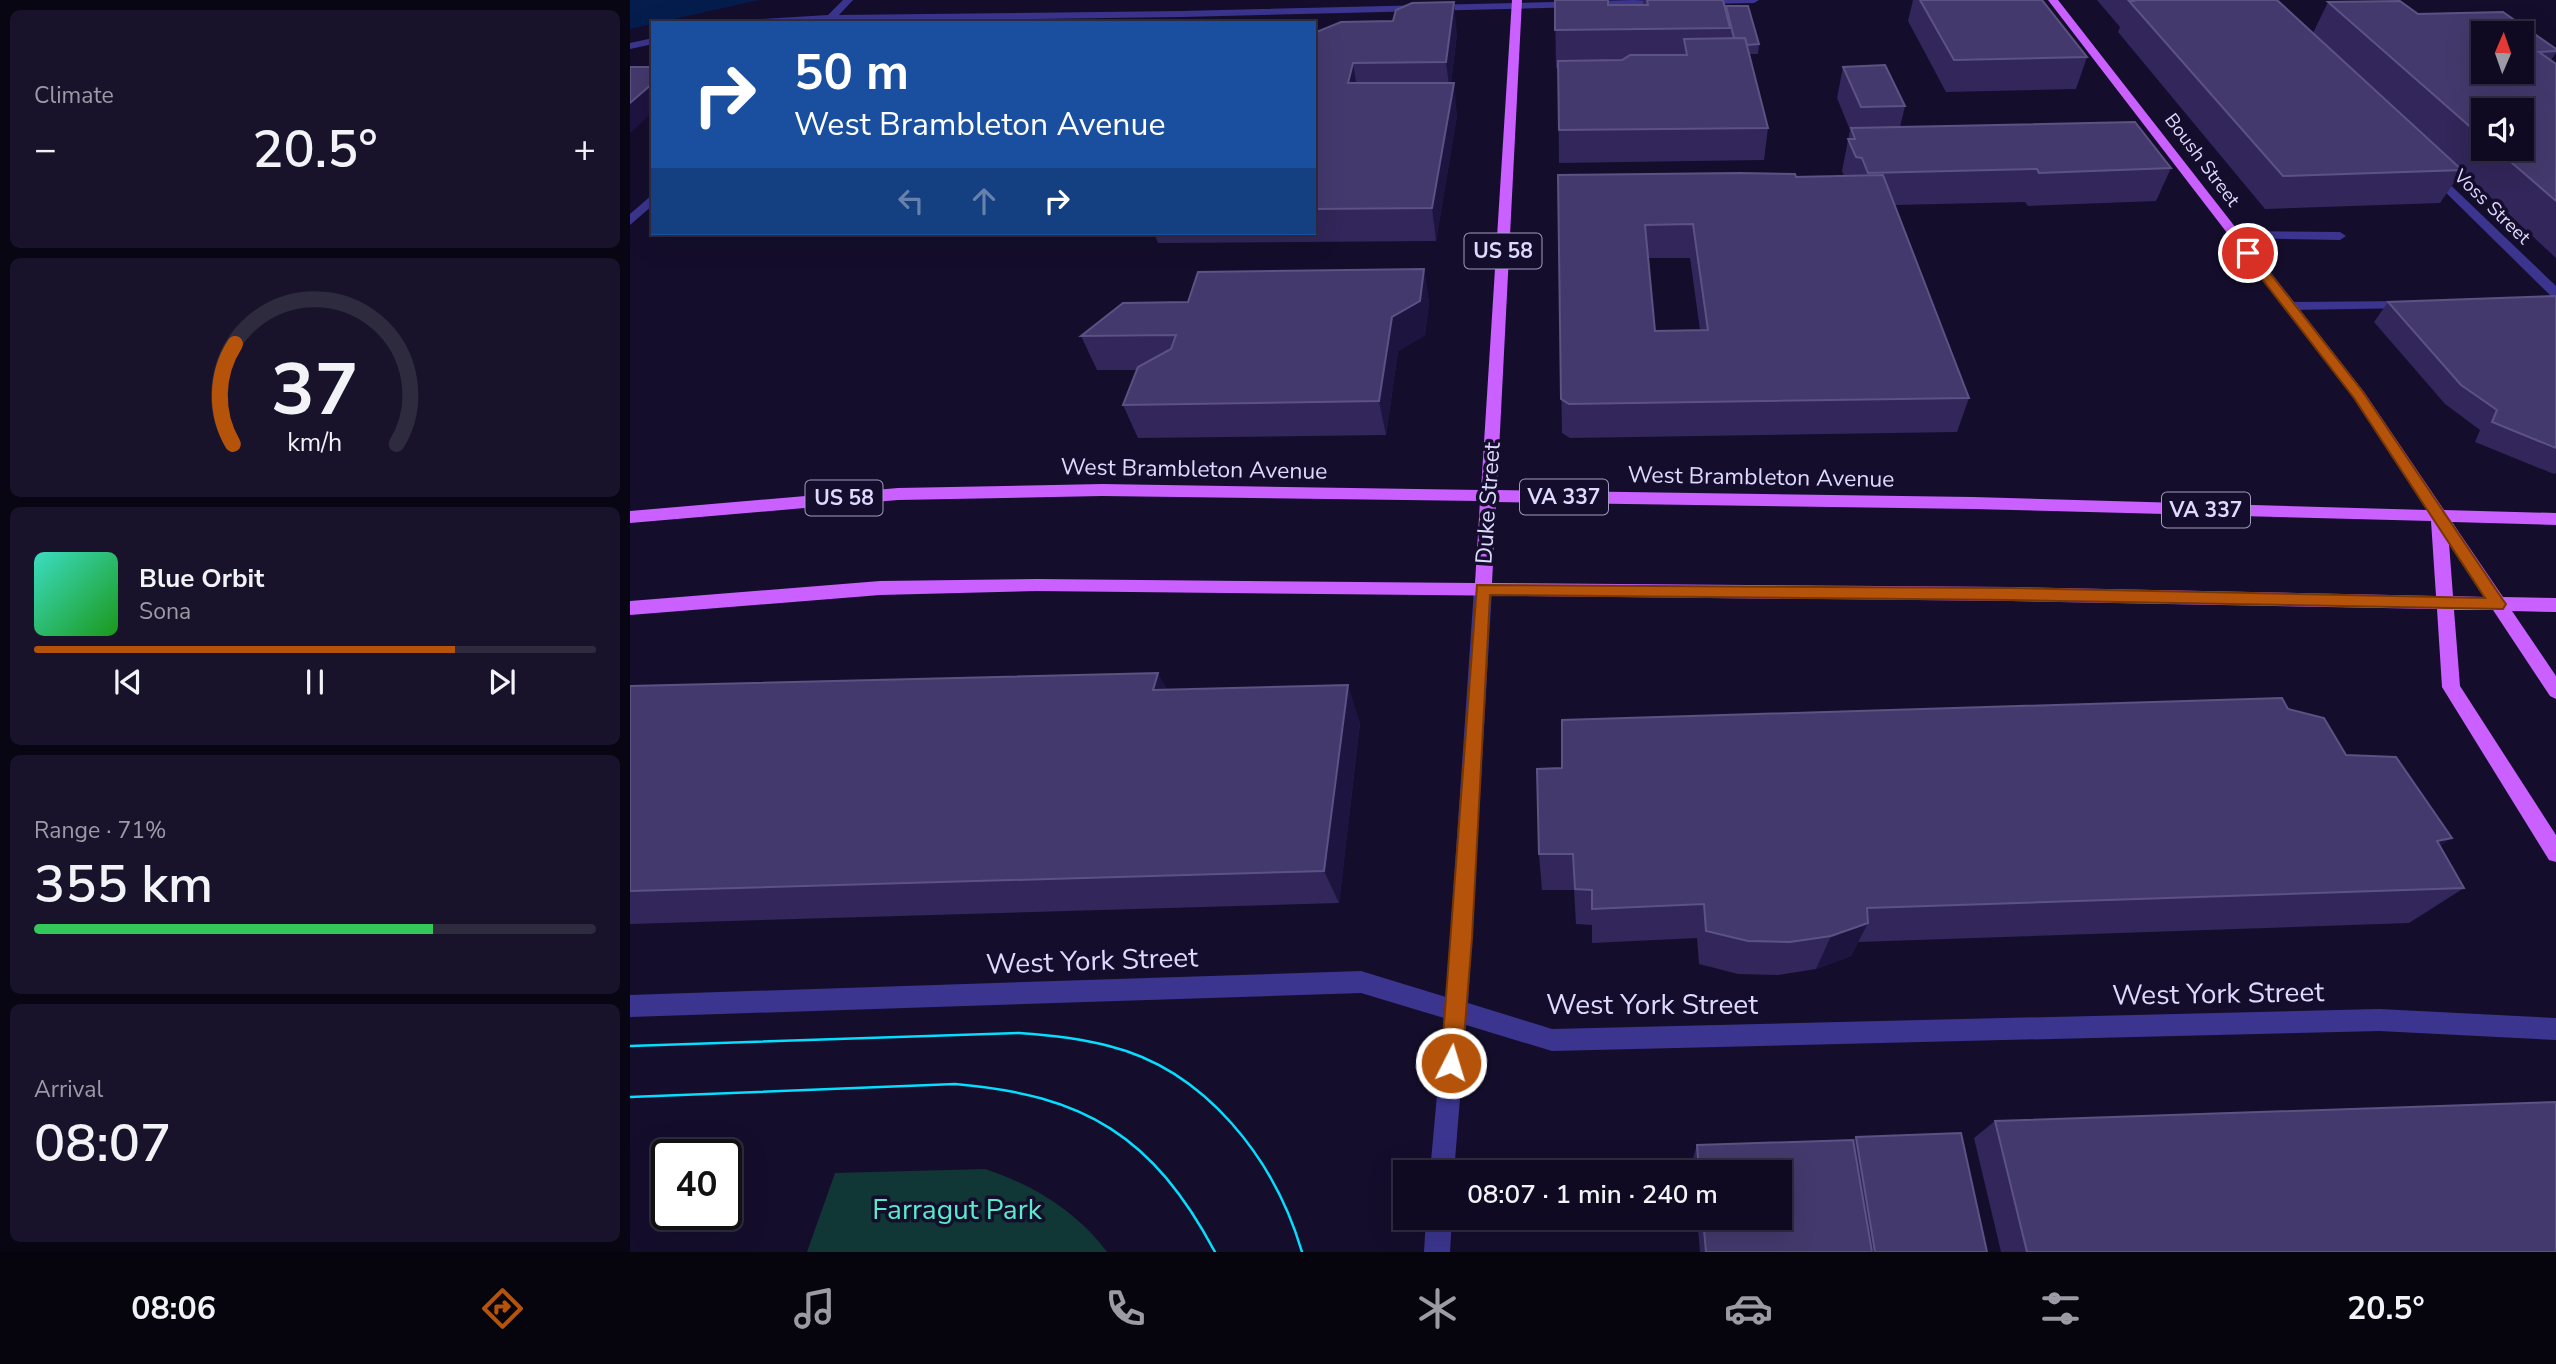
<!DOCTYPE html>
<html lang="en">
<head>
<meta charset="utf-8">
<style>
  :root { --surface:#0f0a21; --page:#18132a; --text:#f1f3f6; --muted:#9b9aa5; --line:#2f2b3f; --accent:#b45309 }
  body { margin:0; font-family:"Nunito Sans",sans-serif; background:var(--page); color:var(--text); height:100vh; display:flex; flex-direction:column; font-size:26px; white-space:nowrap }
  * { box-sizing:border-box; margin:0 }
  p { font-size:23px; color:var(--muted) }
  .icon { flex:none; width:38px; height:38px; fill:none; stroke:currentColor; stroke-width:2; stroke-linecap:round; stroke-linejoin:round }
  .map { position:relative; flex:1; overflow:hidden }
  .panel { display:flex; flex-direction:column; gap:10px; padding:10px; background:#080612; width:630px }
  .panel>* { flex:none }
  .banner { position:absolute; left:21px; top:21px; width:665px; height:214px; border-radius:0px; box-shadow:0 7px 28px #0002,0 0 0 2px var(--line); background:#1a4fa0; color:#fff; overflow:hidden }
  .needle { width:46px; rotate:2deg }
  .fabs { position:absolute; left:1841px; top:21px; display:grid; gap:14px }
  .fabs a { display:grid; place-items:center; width:63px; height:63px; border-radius:0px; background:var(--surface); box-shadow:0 7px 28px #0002,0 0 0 2px var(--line); font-size:35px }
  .speed { position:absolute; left:21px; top:1139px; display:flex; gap:14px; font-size:35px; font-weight:700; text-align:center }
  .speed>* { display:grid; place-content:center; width:91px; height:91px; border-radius:50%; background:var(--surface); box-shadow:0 7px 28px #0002,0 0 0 2px var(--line); line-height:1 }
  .speed .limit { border:4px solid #111; border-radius:10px; background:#fff; color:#111 }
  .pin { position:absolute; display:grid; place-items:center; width:60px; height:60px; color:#fff; margin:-30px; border:4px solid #fff; border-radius:50%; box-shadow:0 2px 7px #0007 }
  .me { position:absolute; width:77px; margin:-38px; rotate:5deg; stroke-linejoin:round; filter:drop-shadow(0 0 5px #0008) }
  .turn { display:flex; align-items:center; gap:24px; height:147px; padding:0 28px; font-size:32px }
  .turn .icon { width:91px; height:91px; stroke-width:2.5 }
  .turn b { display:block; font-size:49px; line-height:60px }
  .lanes { display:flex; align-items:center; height:66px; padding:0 28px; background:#0003; justify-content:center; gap:35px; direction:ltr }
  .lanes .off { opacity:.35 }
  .big { font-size:52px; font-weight:600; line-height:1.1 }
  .panel .card { flex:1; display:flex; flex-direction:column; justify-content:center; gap:10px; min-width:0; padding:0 24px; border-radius:10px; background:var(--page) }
  .panel .dial { align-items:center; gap:0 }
  .dial svg { height:182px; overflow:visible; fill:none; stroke:var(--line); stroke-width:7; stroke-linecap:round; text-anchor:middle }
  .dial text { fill:var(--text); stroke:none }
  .song { display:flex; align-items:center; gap:21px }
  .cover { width:84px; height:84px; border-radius:10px; background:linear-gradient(135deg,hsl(170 70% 55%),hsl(120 70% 35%)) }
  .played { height:7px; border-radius:4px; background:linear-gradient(90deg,var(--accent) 75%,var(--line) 75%) }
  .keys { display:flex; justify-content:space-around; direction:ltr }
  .heat { display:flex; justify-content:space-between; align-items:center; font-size:38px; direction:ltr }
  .charge { height:10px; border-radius:5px; background:linear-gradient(90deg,#34c759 71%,var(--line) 0) }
  .trip { position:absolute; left:763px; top:1160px; width:399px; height:70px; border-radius:0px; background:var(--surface); box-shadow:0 7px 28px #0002,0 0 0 2px var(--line); font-weight:600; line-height:70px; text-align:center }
  .menu { display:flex; height:112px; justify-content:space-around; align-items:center; background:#06040d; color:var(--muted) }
  .menu .icon { width:49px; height:49px }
  .menu .on { color:var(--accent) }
  .menu b { font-size:32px; color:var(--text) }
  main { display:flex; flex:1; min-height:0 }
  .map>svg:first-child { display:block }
  .green { fill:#113636 }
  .water { fill:#051d4d }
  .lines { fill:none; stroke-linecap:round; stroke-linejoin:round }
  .minor { fill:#3b358f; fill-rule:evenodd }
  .major { fill:#c960ff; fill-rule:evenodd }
  .tram { stroke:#05deff; stroke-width:2.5 }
  .wall { fill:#32265a; fill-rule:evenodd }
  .shaded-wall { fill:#1e1440 }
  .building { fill:#44396c; stroke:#5c5283; stroke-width:2; fill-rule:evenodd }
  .route { fill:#b45309; stroke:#753606; stroke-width:2 }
  .labels { text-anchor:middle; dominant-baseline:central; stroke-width:7; stroke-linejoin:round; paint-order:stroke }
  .far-street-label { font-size:19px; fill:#ded9ff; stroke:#140e2c }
  .shield { fill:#140e2c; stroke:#a19cc0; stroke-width:2 }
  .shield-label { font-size:21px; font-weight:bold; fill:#ded9ff }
  .street-label { font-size:23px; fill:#ded9ff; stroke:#140e2c }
  .near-street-label { font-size:28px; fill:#ded9ff; stroke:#140e2c }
  .near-park-label { font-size:28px; fill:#59ebcb; stroke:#140e2c }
</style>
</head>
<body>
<main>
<section class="panel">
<div class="card"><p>Climate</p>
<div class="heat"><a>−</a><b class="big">20.5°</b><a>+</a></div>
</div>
<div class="card dial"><svg viewBox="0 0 100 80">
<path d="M14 69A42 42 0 1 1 86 69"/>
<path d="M14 69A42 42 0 0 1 15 25" stroke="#b45309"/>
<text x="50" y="56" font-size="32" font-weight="700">37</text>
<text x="50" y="72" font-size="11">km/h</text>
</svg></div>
<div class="card">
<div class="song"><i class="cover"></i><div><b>Blue Orbit</b><p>Sona</p></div></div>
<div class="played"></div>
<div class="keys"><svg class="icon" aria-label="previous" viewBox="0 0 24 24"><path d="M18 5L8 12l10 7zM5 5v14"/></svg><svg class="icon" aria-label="pause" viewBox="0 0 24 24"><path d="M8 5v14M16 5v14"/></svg><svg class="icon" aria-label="next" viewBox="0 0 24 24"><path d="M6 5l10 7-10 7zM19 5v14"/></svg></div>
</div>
<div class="card"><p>Range · 71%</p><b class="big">355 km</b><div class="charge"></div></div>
<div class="card"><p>Arrival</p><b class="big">08:07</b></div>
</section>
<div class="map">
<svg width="1926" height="1252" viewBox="0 0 1926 1252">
  <rect width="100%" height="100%" fill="#140e2c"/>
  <!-- green -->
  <path class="green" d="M355 1169C403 1185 446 1211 477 1252H177L205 1173Z"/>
  <!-- water -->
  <path class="water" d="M0 0H129L0 29Z"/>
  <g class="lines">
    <!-- minor -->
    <g class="minor">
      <path d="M213 0H223L209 15 552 11 1004 0 1042 2 1037 5 552 17 111 23 116 20 198 15Z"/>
      <path d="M1068 0H1129L1124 3 1072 4Z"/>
      <path d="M23 38V44L0 49V43Z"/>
      <path d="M1800 173H1808L1926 286V297L1921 296 1800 177Z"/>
      <path d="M23 194V205L0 225V214Z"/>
      <path d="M1604 231 1710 232 1716 236 1710 240 1600 238V232Z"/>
      <path d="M1778 301 1783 302V308L1659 310 1652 306 1659 302Z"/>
      <path d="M853 582 859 584 862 589 838 1003 922 1029 1749 1009 1926 1018V1040L1749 1031 922 1051 836 1025 824 1172H800L814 1018 731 993 0 1017V995L731 971 816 997 844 589 847 584Z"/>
      <path d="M796 1218H822L820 1252H794Z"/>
    </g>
    <!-- major -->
    <path class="major" d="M882 0H892L867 490 1343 497 1797 510 1724 398 1418 0H1428L1734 392 1814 510 1926 513V525L1822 522 1873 597 1926 598V612L1882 611 1926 676V699L1920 696 1863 610H1824L1830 686 1926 835V862L1919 860 1812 687 1807 609 1381 601 407 591 250 595 0 615V601L250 581 407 579 845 583 850 501 472 496 268 500 0 523V511L268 488 472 484 851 490ZM866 502 1343 509 1801 521 1806 596 1381 587 862 583ZM1819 543 1854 597 1823 596Z"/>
    <!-- tram -->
    <g class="tram">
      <path d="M0 1046 389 1033C419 1035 449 1038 479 1046 576 1070 645 1160 672 1252"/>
      <path d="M0 1097 325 1084C455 1095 523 1136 585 1252"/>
    </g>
  </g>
  <!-- wall -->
  <g class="wall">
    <path d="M925 0 978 5H1013V0H1093L1095 9 1129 44 1128 54H1119L1138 128 1134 160 929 163 928 68H926Z"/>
    <path d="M1283 0H1412L1457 57 1446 89 1316 92 1278 21Z"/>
    <path d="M1467 0H1647L1683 33 1698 2 1788 14 1926 49V53L1921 60 1926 64V258L1832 171 1810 203 1635 209 1488 32 1490 27ZM1853 110 1892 149H1853Z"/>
    <path d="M684 33H827L821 83 827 115 806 241 528 243 524 233H684Z"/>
    <path d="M1213 67 1275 106 1270 127 1541 168 1526 201 1398 206 1395 202 1265 205 1339 398 1327 432 940 438 932 433 928 175 1214 176 1212 171 1220 130 1207 98ZM1018 258H1060L1070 330 1025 331Z"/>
    <path d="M794 269 799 303 795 335 768 351 756 435 508 438 493 405 507 370H467L451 336 558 302Z"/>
    <path d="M1926 296V473L1924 474 1845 442 1850 430 1815 404 1744 322 1758 302Z"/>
    <path d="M0 686 538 690 730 723 709 903 0 924Z"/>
    <path d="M1658 709 1716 755 1810 846 1834 888 1779 923 1228 942 1221 956 1186 969 1148 975 1108 974 1069 964 1067 938 962 943V925L946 924 944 890H912L909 854 932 768Z"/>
    <path d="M1365 1121 1926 1252H1371L1344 1138Z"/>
    <path d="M1226 1137 1357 1252H1070L1067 1218H1150V1172H1064L1063 1158 1067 1145 1223 1140Z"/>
  </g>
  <!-- shaded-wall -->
  <g class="shaded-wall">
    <path d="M824 2 827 33 820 93 816 62Z"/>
    <path d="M723 63 728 94 718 83Z"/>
    <path d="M23 83V112L0 133V103Z"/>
    <path d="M824 83 827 115 806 241 802 208Z"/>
    <path d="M794 269 799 303 795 335 768 351 756 435 749 401 762 317Z"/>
    <path d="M528 673 550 711 523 690Z"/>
    <path d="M718 685 730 723 709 903 694 871Z"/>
    <path d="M1822 838 1770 875 1807 841Z"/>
    <path d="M1238 923 1221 956 1186 969 1201 936Z"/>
  </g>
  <!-- building -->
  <g class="building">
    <path d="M925 0H978V5H1018L1017 0H1093L1100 28 925 30Z"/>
    <path d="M1290 0H1412L1457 57 1324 60Z"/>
    <path d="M1503 0H1647L1832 170 1653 176 1499 1H1505Z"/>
    <path d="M1770 1 1788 14 1873 12 1926 49V51L1909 52 1926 64V201L1866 149H1892V110H1853V138L1698 2ZM1853 33H1892V72H1853Z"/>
    <path d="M824 2 816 62 723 63 718 83H824L802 208 684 209V33L711 22 763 21 766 10 782 3Z"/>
    <path d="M1096 6H1118L1129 44 1117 45 1115 38H1104Z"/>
    <path d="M335 20 333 23H219L220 21Z"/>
    <path d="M1115 38 1138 128 929 130 928 61 992 60 1000 55H1057L1054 39Z"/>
    <path d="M1255 65 1275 106 1231 107 1213 67Z"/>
    <path d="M0 67H23V83L0 103Z"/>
    <path d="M1505 122 1541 168 1409 173 1407 169 1238 173 1232 158 1226 157 1218 139H1225L1221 128Z"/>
    <path d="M1110 173 1165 174 1166 177 1253 175 1339 398 939 404 931 399 928 175ZM1063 224 1078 330 1025 331 1015 225Z"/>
    <path d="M794 269 790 301 762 317 749 401 493 405 508 367 541 349 546 335 451 336 493 303 558 302 568 272Z"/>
    <path d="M1926 296V448L1862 422 1867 410 1831 385 1758 302Z"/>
    <path d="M528 673 523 690 718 685 694 871 0 891V686Z"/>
    <path d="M1652 698 1658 709 1694 718 1716 755 1766 757 1822 838 1807 841 1834 888 1237 908 1238 923 1201 936 1160 942 1118 941 1076 931 1074 904 962 909V890L945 889 943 854H909L907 769 932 768V720Z"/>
    <path d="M1926 1102V1252H1397L1365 1121Z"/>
    <path d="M1331 1133 1357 1252H1245L1226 1137Z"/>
    <path d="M1223 1140 1242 1252H1076L1073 1218H1150V1172H1069L1067 1145Z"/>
  </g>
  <!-- route -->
  <path class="route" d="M1618 249 1622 250 1733 392 1873 600 1876 604 1873 609 1381 600 860 595 842 938 832 1063 829 1070 821 1073 814 1070 811 1063 847 585 1381 588 1855 598 1724 398 1612 253Z"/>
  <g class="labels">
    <!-- far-street labels -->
    <g class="far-street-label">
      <text transform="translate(1572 160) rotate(53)">Boush Street</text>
      <text transform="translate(1862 207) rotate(44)">Voss Street</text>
    </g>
    <!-- shield labels -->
    <g class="shield">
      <rect x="834.5" y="233.5" width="77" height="35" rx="5"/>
      <rect x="890" y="479.5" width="88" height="35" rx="5"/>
      <rect x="175.5" y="480.5" width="77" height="35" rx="5"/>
      <rect x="1532" y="492.5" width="88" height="35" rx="5"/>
    </g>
    <g class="shield-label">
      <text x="873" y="251">US 58</text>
      <text x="934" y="497">VA 337</text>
      <text x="214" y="498">US 58</text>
      <text x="1576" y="510">VA 337</text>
    </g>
    <!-- street labels -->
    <g class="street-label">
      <text transform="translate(564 469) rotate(1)">West Brambleton Avenue</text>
      <text transform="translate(1131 477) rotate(1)">West Brambleton Avenue</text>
      <text transform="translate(858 503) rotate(-86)">Duke Street</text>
    </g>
    <!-- near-street labels -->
    <g class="near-street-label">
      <text transform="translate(462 961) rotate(-2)">West York Street</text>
      <text transform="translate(1588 994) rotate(-1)">West York Street</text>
      <text x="1022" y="1005">West York Street</text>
    </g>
    <!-- near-park labels -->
    <g class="near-park-label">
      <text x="327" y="1210">Farragut Park</text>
    </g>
  </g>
</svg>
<div class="fabs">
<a><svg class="needle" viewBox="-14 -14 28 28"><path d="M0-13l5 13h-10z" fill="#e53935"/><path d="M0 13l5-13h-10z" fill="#9b9aa5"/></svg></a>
<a><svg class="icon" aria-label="sound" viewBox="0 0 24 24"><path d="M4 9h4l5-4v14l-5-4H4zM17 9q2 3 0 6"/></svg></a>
</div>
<div class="speed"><div class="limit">40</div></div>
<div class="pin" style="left:1618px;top:253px;background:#d93025"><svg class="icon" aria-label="arrive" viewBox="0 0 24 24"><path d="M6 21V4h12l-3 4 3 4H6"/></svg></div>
<svg class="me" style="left:821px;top:1063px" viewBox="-20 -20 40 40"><circle r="17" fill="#b45309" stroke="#fff" stroke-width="3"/><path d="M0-11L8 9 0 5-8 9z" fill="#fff"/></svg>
<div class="trip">08:07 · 1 min · 240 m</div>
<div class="banner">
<div class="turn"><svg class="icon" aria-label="right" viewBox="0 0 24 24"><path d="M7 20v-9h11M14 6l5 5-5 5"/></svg><div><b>50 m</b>West Brambleton Avenue</div></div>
<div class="lanes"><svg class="icon off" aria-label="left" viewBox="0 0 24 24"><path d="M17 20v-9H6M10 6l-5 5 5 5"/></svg><svg class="icon off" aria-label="ahead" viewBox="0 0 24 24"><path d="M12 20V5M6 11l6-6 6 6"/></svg><svg class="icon" aria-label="right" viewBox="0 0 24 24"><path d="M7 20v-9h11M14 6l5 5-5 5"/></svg></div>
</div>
</div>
</main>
<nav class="menu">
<b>08:06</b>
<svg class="icon on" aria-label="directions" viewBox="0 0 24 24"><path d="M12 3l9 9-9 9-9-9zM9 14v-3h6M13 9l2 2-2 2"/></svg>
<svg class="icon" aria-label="music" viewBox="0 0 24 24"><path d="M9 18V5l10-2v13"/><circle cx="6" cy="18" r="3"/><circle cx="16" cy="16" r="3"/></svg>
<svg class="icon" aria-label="phone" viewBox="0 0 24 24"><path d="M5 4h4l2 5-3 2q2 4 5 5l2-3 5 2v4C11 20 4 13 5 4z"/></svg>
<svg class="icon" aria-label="climate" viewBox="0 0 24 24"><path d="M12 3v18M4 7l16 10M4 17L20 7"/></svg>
<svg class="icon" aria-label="car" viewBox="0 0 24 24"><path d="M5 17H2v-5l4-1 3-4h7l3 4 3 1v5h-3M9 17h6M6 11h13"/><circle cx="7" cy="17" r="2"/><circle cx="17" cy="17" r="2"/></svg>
<svg class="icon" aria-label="filters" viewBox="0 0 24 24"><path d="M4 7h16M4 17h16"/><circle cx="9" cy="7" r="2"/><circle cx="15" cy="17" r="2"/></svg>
<b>20.5°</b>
</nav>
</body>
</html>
